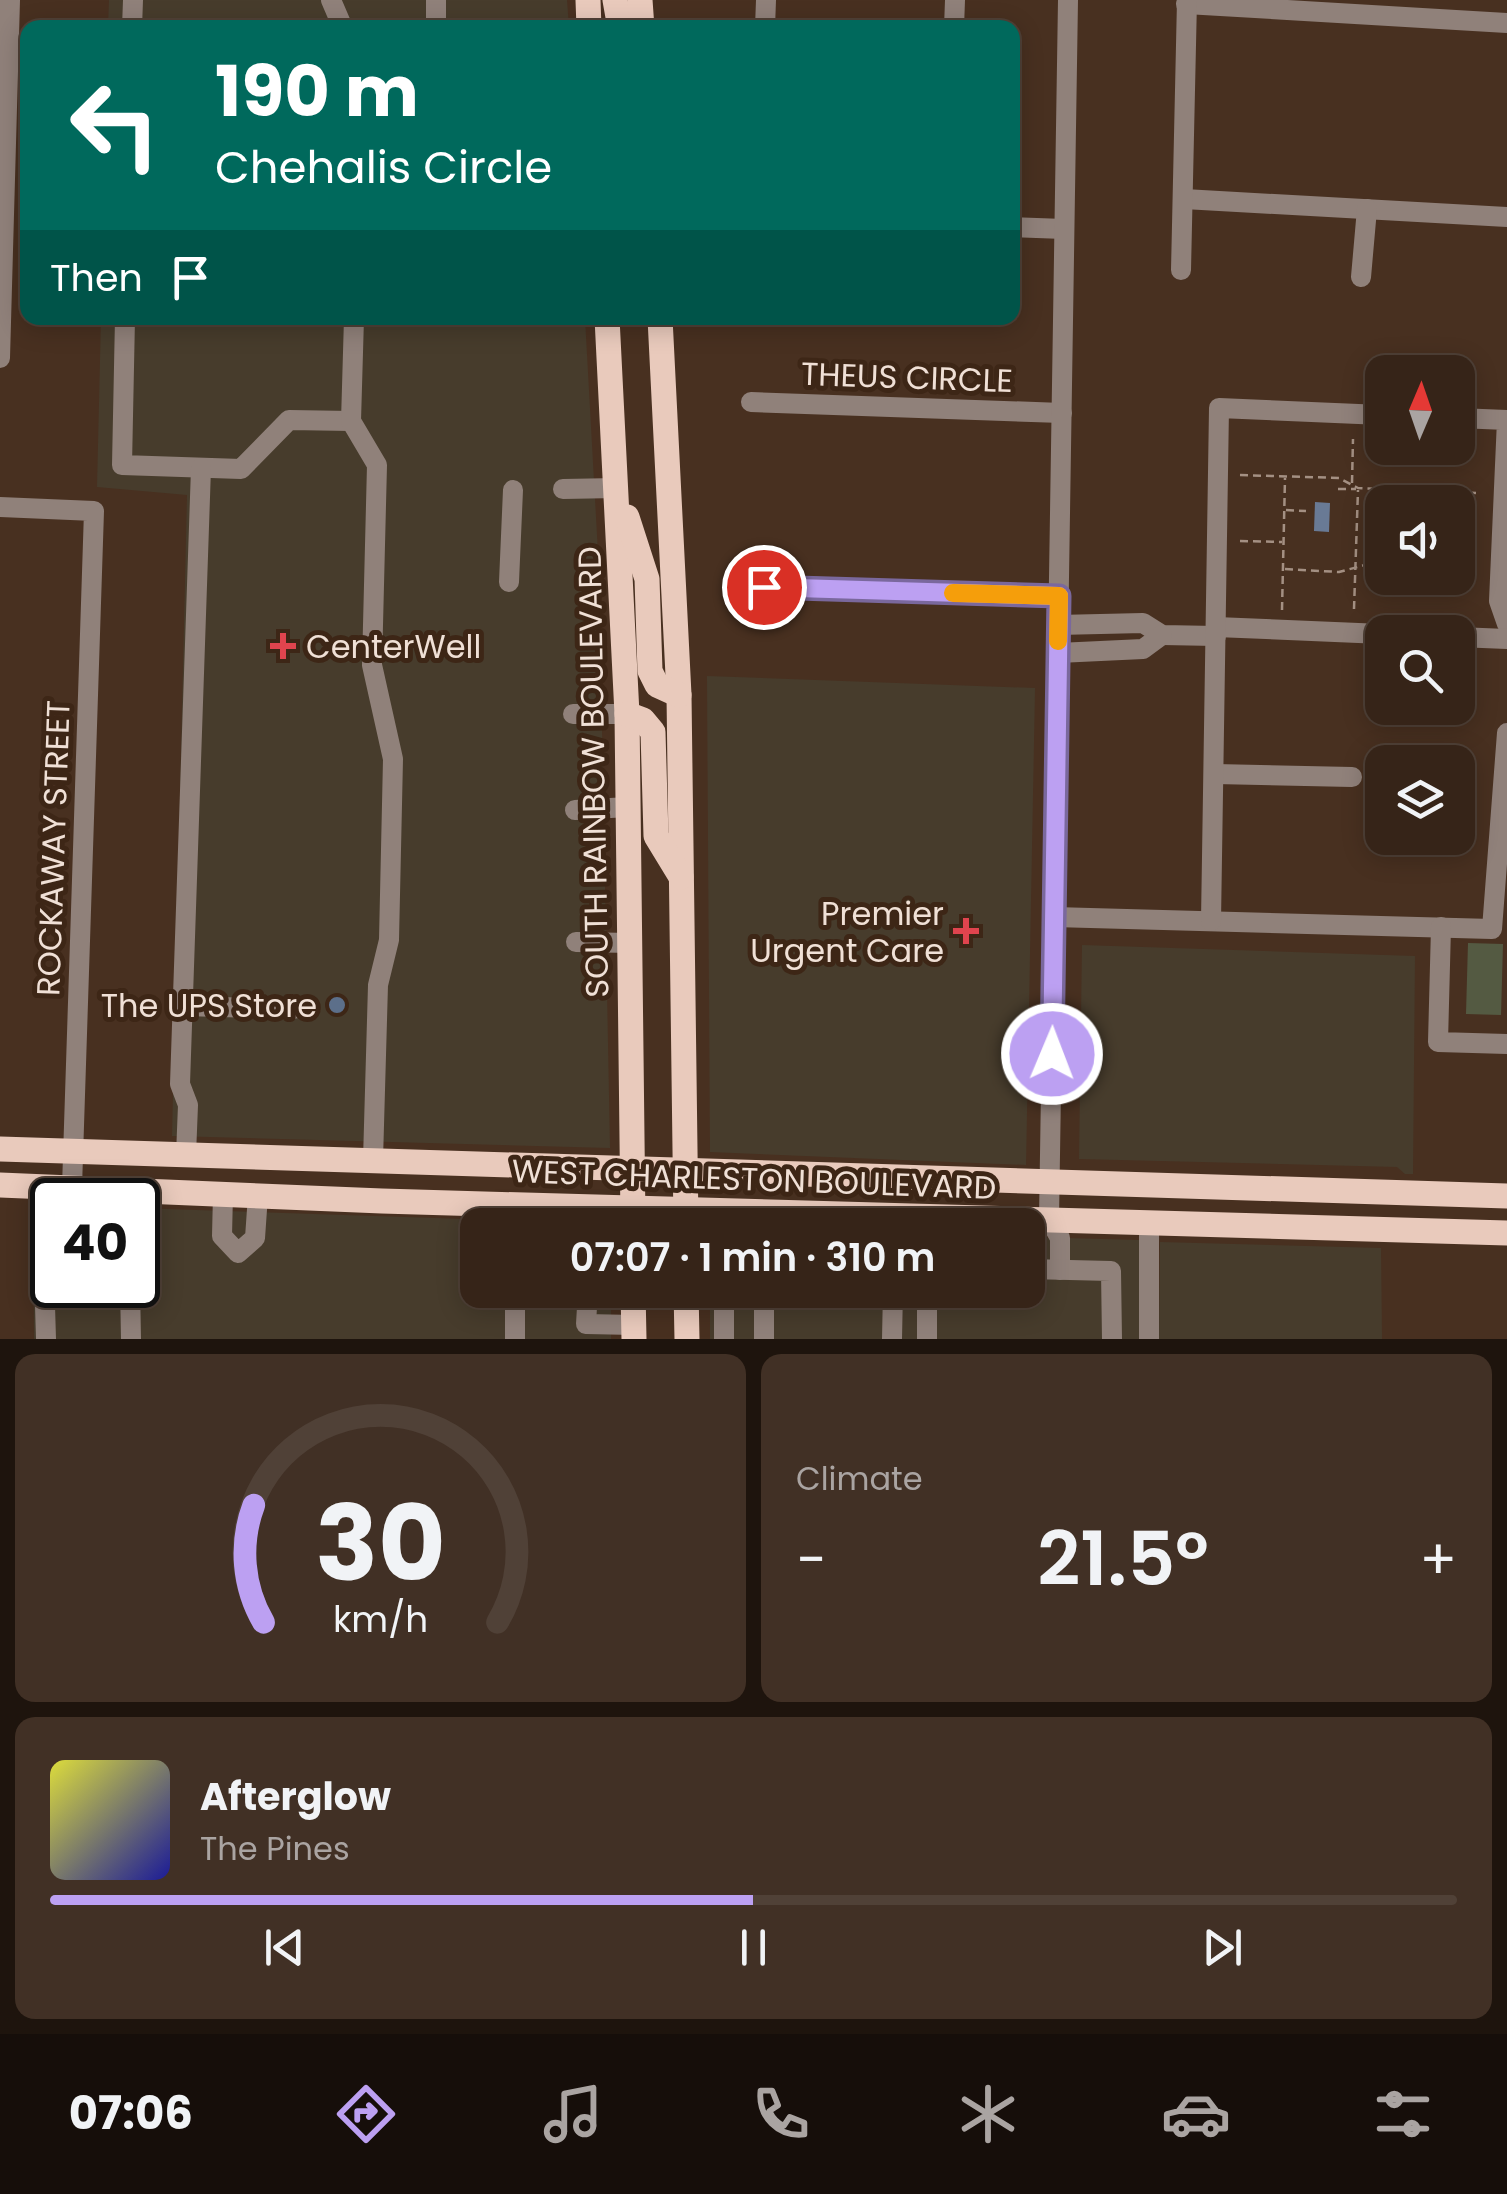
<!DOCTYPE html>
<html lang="en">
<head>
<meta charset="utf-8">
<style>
  :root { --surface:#362418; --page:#413025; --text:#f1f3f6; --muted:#aaa4a2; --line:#504137; --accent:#bca0f2 }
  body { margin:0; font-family:Poppins,sans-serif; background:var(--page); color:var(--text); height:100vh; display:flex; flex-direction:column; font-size:38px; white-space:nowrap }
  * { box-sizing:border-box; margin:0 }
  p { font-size:32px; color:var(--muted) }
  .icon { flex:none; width:55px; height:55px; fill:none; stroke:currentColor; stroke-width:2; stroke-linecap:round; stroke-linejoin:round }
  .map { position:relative; height:1339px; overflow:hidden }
  .details { display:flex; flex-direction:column; gap:15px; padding:15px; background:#1e140d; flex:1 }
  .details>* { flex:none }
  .banner { position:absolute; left:20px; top:20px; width:1000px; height:305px; border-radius:20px; box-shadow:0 5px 25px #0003,0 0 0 2px var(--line); background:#00695c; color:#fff; overflow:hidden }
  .needle { width:65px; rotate:2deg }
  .tools { position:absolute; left:1365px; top:355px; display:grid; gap:20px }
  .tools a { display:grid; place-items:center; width:110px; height:110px; border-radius:20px; background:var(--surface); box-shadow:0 5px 25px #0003,0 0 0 2px var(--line); font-size:50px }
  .speed { position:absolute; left:30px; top:1178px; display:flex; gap:20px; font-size:50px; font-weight:700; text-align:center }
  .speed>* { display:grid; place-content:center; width:130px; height:130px; border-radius:50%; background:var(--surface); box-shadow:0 5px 25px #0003,0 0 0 2px var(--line); line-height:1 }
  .speed .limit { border:5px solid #111; border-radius:15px; background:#fff; color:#111 }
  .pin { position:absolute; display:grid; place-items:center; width:85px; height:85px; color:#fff; margin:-42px; border:5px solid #fff; border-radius:50%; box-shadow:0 2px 10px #0007 }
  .me { position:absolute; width:110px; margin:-55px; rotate:1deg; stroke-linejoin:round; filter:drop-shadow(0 0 8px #0008) }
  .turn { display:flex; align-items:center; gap:35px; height:210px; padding:0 30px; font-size:45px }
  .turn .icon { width:130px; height:130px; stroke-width:2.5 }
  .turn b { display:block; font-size:70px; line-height:85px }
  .then { display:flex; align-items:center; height:95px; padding:0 30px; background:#0003; gap:20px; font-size:38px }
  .big { font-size:75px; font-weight:600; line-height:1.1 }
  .details .card { flex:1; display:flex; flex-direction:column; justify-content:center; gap:15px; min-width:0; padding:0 35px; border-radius:20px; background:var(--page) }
  .details .dial { align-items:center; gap:0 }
  .dial svg { height:260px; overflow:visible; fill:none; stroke:var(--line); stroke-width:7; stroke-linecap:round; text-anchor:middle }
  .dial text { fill:var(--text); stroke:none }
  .song { display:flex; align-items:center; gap:30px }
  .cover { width:120px; height:120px; border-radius:15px; background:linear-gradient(135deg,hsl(60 70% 55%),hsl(240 70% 35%)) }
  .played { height:10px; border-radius:5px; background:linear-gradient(90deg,var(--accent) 50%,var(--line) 50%) }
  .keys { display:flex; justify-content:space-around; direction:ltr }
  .heat { display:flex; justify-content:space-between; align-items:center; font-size:55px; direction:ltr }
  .details .tiles { flex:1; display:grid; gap:15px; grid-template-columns:1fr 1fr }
  .card:last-child { grid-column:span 2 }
  .trip { position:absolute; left:460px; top:1208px; width:585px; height:100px; border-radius:20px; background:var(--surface); box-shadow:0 5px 25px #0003,0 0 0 2px var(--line); font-weight:600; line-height:100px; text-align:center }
  .tab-bar { display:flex; height:160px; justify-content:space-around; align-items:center; background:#160e0a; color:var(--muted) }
  .tab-bar .icon { width:70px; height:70px }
  .tab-bar .on { color:var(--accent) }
  .tab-bar b { font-size:45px; color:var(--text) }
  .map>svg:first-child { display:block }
  .commercial { fill:#473c2c }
  .green { fill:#545a42 }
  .water { fill:#697a95 }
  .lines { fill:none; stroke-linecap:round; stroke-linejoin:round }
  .path { stroke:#a49083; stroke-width:2.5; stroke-dasharray:8 5; stroke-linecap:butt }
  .minor { stroke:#90817a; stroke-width:20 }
  .major { stroke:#e9cabc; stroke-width:25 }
  .route-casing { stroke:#7a689d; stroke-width:25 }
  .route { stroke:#bca0f2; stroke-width:18 }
  .slow { stroke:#f59e0b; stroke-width:18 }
  .health-dot { fill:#e0444e; stroke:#3d2616; stroke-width:4 }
  .service-dot { fill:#5c6f8a; stroke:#3d2616; stroke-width:4 }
  .labels { text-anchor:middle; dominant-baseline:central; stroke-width:10; stroke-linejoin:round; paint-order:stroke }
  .street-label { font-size:32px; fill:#f0e0d6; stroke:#3d2616 }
  .poi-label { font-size:32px; fill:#f0e0d6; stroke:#3d2616; text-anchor:end }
</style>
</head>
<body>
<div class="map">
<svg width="1507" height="1339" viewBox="0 0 1507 1339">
  <rect width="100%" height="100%" fill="#483020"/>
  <!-- commercial -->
  <g class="commercial">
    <path d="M109 0H567L569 27 108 28Z"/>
    <path d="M101 318H585L599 571 610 1148 172 1136 187 495 97 487Z"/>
    <path d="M707 676 1035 688 1026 1165 710 1152Z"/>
    <path d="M1082 945 1415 956 1413 1174H1405L1397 1167 1079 1159Z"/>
    <path d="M33 1204 52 1205V1285H138V1208L610 1224 478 1225V1290H611V1339H34Z"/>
    <path d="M1028 1237 1141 1240 1142 1339H710V1290H1028Z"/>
    <path d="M1160 1242 1381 1248 1382 1339H1159Z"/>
  </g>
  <!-- green -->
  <path class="green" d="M1468 943 1503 944 1501 1015 1466 1014Z"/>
  <!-- water -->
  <path class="water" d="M1315 502 1330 503 1329 532 1314 531Z"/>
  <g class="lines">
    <!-- path -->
    <g class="path">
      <path d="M1240 475 1339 478 1358 488 1476 493"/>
      <path d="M1352 483 1353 439"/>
      <path d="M1338 489H1356"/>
      <path d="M1424 502V492"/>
      <path d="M1286 510 1306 511"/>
      <path d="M1240 541 1282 542"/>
      <path d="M1285 569 1339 572 1365 565 1382 566"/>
      <path d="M1354 609 1358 490"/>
      <path d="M1282 610 1285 478"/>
    </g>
    <!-- minor -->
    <g class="minor">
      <path d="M331 0 343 28"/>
      <path d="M1186 4 1507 23"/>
      <path d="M436 19V0"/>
      <path d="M132 28 133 0"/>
      <path d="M765 28 766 0"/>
      <path d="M954 28 955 0"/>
      <path d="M1184 199 1507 217"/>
      <path d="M1012 227 1064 229"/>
      <path d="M1181 270 1187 0"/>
      <path d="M1361 277 1367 209"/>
      <path d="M125 318 122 465 241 469 289 420 351 421"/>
      <path d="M354 318 351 421 377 465 372 665 393 759 389 940 378 985 373 1160"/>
      <path d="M0 358 10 0"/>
      <path d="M751 402 1062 413"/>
      <path d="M1458 418 1507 420 1499 601 1507 624"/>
      <path d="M563 489 617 488"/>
      <path d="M0 507 94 511 72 1187"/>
      <path d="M509 582 513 490"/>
      <path d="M764 587 1059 596"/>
      <path d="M1058 625 1143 623 1162 635 1216 636"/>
      <path d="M1216 627 1382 634"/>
      <path d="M1458 637 1507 639"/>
      <path d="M1058 653 1143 649 1162 635"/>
      <path d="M573 714H627"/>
      <path d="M1215 774 1352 777"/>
      <path d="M575 810 628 807"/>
      <path d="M1054 917 1492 929 1507 733"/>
      <path d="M1211 921 1219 408 1382 415"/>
      <path d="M1441 927 1438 1042 1507 1044"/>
      <path d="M576 942 631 943"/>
      <path d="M183 1006 294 1009"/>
      <path d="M186 1155 188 1105 180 1084 201 468"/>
      <path d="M223 1194 222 1236 238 1253 255 1238 258 1195"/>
      <path d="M1049 1219 1068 0"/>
      <path d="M1049 1219 1060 1238V1270"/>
      <path d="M1149 1222V1339"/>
      <path d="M516 1225V1205"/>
      <path d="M1028 1269 1111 1271 1112 1339"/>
      <path d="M1031 1269V1237L1049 1219"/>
      <path d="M130 1285 131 1339"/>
      <path d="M45 1289 130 1288"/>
      <path d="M588 1290 586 1324 634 1325"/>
      <path d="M724 1290V1339"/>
      <path d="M764 1290V1339"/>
      <path d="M927 1290V1339"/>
      <path d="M46 1339 44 1272 48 1186"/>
      <path d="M515 1339V1290"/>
      <path d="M892 1339 893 1290"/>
    </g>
    <!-- major -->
    <g class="major">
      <path d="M588 0 589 28"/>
      <path d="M615 0 620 28"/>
      <path d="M640 0 642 28"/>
      <path d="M607 318 627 714 633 1222"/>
      <path d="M660 318 679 695 686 1225"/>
      <path d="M627 517 647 579 650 671 657 685 679 695"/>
      <path d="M627 714 643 720 653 732 656 836 681 877"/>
      <path d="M0 1149 1507 1196"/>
      <path d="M0 1185 382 1201 1507 1233"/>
      <path d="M633 1290 634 1339"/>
      <path d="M686 1290 687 1339"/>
    </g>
  </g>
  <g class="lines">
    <defs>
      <path id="route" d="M764 587 1059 596 1052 1054"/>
    </defs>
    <!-- route casing -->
    <use href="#route" class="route-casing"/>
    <!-- route -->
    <use href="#route" class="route"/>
    <!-- slow -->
    <path class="slow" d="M953 593 1059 596 1058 641"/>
  </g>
  <!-- markers -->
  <g class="health-dot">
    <path d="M278 631h10v10h10v10h-10v10h-10v-10h-10v-10h10z"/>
    <path d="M961 916h10v10h10v10h-10v10h-10v-10h-10v-10h10z"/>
  </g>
  <circle class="service-dot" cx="337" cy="1005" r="10"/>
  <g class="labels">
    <!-- street labels -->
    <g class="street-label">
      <text transform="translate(907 377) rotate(2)">THEUS CIRCLE</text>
      <text transform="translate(593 772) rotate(-91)">SOUTH RAINBOW BOULEVARD</text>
      <text transform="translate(53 848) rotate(-88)">ROCKAWAY STREET</text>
      <text transform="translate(754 1179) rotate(2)">WEST CHARLESTON BOULEVARD</text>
    </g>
    <!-- poi labels -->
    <g class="poi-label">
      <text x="306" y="646" text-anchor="start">CenterWell</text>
      <text x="944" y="913">Premier<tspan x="944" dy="37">Urgent Care</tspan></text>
      <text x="317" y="1005">The UPS Store</text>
    </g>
  </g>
</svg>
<div class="tools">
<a><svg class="needle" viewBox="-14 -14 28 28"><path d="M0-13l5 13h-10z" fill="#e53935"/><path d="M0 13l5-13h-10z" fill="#aaa4a2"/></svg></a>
<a><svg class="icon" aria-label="sound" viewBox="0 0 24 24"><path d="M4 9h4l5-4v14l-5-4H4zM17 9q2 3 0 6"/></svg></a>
<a><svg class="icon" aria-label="search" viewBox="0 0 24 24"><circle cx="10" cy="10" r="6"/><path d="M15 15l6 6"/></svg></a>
<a><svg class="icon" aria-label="layers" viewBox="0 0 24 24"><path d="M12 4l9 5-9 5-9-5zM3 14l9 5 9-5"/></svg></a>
</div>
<div class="speed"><div class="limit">40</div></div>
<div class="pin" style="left:764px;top:587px;background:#d93025"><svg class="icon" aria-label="arrive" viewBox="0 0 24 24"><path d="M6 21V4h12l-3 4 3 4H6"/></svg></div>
<svg class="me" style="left:1052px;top:1054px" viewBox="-20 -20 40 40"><circle r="17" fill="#bca0f2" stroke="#fff" stroke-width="3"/><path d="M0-11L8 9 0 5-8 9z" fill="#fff"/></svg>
<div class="trip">07:07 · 1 min · 310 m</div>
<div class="banner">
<div class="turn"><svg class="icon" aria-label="left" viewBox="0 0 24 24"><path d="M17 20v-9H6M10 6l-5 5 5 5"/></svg><div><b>190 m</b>Chehalis Circle</div></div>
<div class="then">Then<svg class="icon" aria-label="arrive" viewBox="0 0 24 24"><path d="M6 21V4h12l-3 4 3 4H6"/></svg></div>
</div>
</div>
<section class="details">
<div class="tiles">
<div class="card dial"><svg viewBox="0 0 100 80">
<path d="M14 69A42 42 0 1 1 86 69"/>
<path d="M14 69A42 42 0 0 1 11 33" stroke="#bca0f2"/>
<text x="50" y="56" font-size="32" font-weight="700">30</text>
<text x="50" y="72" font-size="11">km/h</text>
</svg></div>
<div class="card"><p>Climate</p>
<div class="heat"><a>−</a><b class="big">21.5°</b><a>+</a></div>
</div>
<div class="card">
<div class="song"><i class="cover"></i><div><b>Afterglow</b><p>The Pines</p></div></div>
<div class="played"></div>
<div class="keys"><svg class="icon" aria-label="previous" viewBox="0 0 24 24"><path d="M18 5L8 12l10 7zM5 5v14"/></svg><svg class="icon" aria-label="pause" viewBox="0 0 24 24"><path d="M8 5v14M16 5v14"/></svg><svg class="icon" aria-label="next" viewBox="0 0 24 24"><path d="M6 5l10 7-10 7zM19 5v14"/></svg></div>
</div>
</div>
</section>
<nav class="tab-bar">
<b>07:06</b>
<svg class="icon on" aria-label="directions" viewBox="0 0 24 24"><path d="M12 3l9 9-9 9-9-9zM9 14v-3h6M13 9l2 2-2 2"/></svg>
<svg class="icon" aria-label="music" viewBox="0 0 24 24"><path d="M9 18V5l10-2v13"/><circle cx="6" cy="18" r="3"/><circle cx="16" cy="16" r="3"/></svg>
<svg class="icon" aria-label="phone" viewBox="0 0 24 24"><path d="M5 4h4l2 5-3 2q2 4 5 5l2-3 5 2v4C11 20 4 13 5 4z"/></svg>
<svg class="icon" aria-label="climate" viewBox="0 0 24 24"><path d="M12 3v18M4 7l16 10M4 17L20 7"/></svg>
<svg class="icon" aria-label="car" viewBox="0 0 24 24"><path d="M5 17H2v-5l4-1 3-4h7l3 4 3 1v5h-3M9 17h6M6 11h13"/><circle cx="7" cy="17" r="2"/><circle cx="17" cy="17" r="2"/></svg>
<svg class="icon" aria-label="filters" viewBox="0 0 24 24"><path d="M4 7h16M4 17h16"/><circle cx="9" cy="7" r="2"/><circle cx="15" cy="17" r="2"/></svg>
</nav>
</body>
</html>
